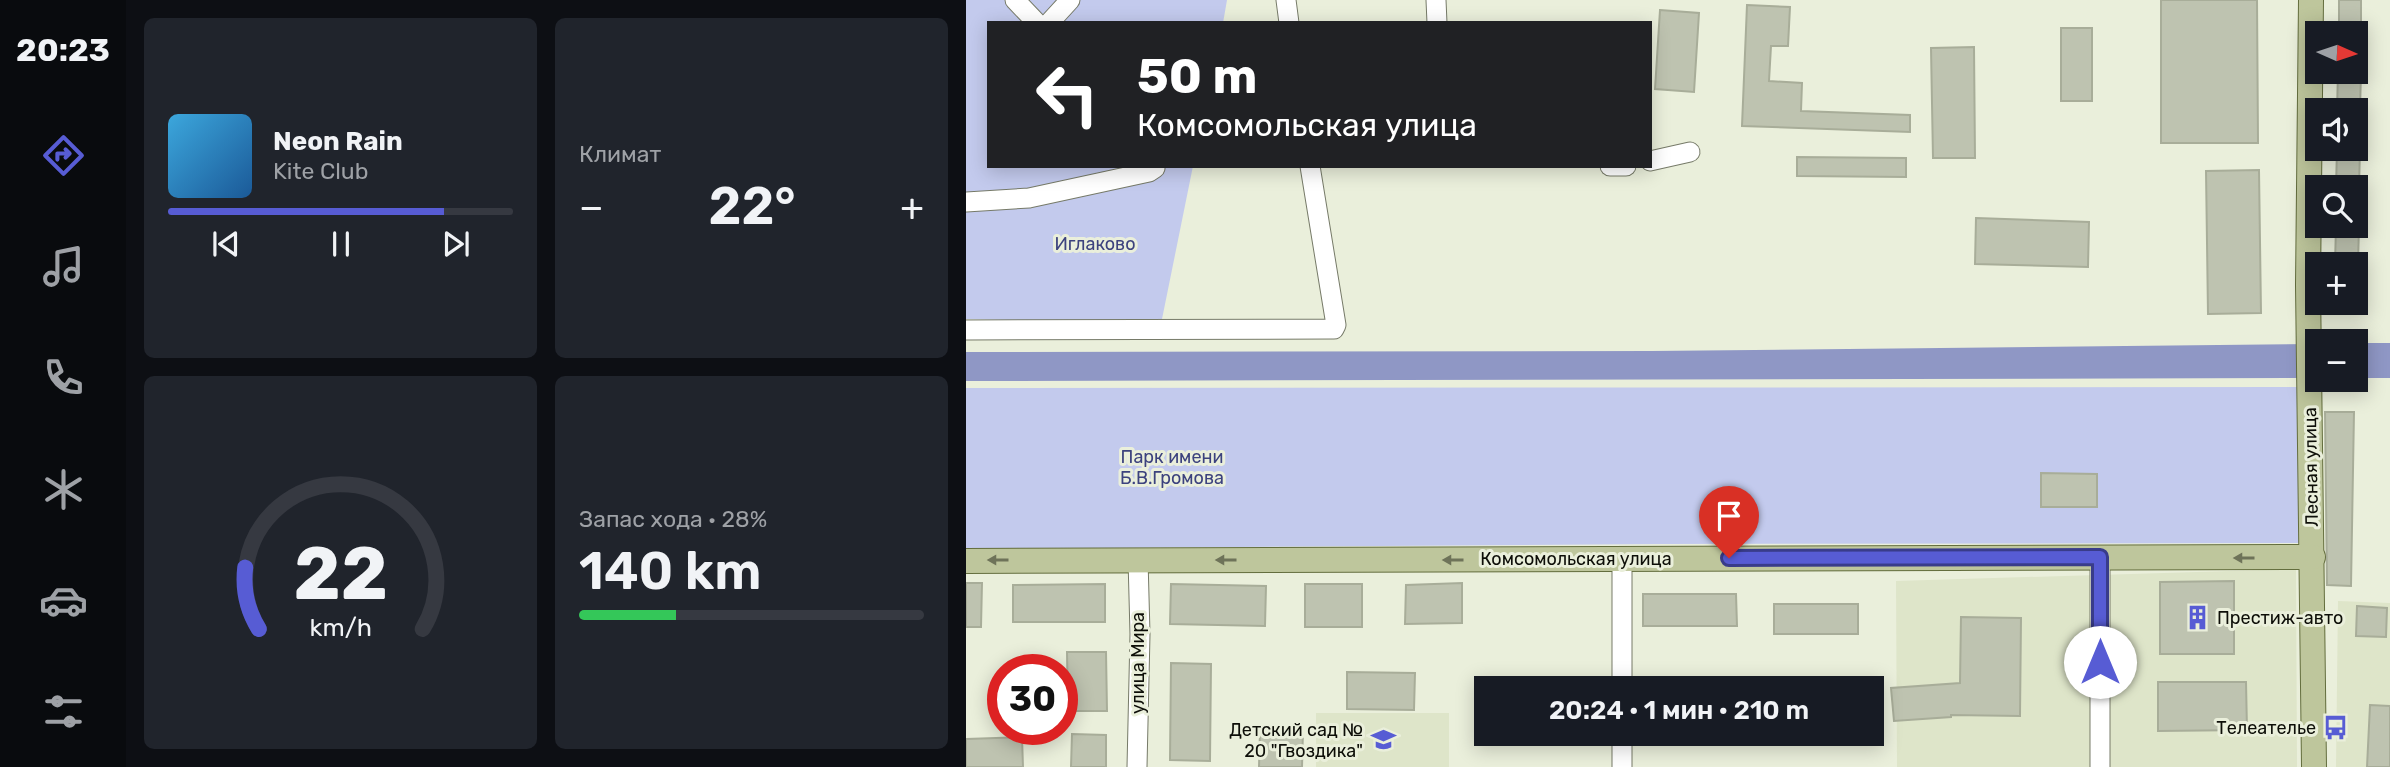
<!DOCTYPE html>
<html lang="ru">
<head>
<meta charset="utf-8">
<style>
  :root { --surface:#171b24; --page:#20242c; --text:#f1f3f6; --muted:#9ea1a6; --line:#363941; --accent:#575cd4 }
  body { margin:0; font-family:Rubik,sans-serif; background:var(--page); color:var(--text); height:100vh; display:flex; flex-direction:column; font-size:26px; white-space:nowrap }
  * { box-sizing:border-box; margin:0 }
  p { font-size:23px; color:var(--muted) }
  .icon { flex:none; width:38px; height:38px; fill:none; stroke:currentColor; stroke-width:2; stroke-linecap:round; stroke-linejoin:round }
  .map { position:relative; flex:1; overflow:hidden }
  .panel { display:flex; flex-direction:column; gap:18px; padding:18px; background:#0d0f14; width:840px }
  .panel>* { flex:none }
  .hud { position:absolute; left:21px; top:21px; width:665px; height:147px; border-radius:0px; box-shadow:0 4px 18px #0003; background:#202124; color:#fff; overflow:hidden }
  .needle { width:46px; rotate:93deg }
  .tools { position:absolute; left:1339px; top:21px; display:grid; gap:14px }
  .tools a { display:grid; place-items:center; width:63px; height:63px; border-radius:0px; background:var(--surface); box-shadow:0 4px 18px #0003; font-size:35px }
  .speed { position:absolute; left:21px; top:654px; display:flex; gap:14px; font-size:35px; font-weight:700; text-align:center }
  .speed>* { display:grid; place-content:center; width:91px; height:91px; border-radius:50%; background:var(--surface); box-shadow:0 4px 18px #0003; line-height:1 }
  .speed .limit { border:10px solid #d22; background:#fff; color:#111 }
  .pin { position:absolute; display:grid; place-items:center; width:60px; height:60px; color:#fff; margin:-72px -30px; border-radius:50% 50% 50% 0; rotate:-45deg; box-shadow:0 0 7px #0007 }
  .pin .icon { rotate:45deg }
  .me { position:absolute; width:77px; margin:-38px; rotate:0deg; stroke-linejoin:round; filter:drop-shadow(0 0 5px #0008) }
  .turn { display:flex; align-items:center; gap:24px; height:147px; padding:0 35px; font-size:32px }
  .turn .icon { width:91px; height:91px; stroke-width:2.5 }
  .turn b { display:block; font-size:49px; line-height:60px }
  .big { font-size:52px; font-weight:600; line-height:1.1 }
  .panel .tile { flex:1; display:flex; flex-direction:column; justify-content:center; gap:10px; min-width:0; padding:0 24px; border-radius:10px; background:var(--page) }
  .panel .dial { align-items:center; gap:0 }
  .dial svg { height:182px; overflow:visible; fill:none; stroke:var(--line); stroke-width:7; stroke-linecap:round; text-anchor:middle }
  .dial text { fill:var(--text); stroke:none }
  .song { display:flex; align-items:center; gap:21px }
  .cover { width:84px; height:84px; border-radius:10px; background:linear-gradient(135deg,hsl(200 70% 55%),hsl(210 70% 35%)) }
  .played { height:7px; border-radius:4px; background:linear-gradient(90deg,var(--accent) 80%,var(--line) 80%) }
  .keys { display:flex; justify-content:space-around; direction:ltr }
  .heat { display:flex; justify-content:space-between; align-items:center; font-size:38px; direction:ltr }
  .charge { height:10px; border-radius:5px; background:linear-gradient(90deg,#34c759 28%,var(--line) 0) }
  .panel .tiles { flex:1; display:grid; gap:18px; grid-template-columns:repeat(2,1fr) }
  .trip { position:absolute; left:508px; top:676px; width:410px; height:70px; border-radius:0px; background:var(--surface); box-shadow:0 4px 18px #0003; font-weight:600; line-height:70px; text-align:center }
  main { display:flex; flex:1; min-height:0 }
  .tab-bar { display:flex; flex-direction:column; width:126px; justify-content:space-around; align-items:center; background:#090b0e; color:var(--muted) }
  .tab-bar .icon { width:49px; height:49px }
  .tab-bar .current { color:var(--accent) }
  .tab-bar b { font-size:32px; color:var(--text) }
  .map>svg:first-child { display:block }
  .built { fill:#dee5c9 }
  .green { fill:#c3caed }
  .water { fill:#8f97c5 }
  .building { fill:#bec3b0; stroke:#a8ad99; stroke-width:2 }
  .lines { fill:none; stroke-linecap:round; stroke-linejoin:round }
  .minor-casing { stroke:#767a68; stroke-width:21 }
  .major-casing { stroke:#636d3d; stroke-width:26 }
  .minor { stroke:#fff; stroke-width:19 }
  .major { stroke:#bec69c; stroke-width:24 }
  .oneway { fill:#6e7359 }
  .route-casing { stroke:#393c8a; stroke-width:18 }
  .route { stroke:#575cd4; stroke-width:12 }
  .labels { text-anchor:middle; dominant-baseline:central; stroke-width:6; stroke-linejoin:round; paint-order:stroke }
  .park-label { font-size:18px; fill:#3c427e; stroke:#eaefdb }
  .street-label { font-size:18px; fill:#0d0e08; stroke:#eaefdb }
  .poi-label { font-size:18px; fill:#0d0e08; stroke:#eaefdb; text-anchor:end }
</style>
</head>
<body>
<main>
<nav class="tab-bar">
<b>20:23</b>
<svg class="icon current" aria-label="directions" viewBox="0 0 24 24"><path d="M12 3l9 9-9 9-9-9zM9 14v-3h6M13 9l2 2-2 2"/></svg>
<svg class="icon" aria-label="music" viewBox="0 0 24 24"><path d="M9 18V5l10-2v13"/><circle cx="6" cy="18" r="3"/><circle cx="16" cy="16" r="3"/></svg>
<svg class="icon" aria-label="phone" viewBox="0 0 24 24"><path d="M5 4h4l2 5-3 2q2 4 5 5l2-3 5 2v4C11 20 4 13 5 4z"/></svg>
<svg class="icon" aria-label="climate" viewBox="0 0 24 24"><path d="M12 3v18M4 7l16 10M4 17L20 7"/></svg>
<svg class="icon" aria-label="car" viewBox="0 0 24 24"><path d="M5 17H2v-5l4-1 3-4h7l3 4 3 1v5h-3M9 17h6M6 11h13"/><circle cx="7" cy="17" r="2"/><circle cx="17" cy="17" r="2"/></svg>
<svg class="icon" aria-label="filters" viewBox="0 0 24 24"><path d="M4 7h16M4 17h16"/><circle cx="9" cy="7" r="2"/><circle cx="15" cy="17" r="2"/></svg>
</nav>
<section class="panel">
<div class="tiles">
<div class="tile">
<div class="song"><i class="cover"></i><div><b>Neon Rain</b><p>Kite Club</p></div></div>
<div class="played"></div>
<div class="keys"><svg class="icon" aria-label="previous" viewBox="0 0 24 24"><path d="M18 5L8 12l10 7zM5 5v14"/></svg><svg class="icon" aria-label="pause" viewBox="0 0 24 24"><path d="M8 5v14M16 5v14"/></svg><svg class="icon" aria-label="next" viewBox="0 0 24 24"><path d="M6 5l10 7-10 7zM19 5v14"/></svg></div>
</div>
<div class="tile"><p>Климат</p>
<div class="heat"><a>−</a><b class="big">22°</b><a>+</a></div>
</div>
<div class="tile dial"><svg viewBox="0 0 100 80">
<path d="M14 69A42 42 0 1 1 86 69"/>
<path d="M14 69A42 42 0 0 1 8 42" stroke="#575cd4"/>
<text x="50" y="56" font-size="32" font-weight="700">22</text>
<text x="50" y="72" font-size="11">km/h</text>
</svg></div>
<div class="tile"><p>Запас хода · 28%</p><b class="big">140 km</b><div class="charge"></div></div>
</div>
</section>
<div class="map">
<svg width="1424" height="767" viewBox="0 0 1424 767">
  <rect width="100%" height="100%" fill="#eaefdb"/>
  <!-- built -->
  <g class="built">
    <path d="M1330 569 1331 767H931L930 581Z"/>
    <path d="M1372 601 1424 603V767H1370Z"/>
    <rect x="350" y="713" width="133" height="54"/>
  </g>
  <!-- green -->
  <g class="green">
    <path d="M0 0H261L257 23H23V166H227L195 324 0 319Z"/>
    <path d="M1331 387 1333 543 697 544 0 549V388Z"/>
  </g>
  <!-- water -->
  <g class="water">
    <rect x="1390" y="343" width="34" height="35"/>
    <path d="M1351 344V378L0 381V352L686 351Z"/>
  </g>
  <!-- building -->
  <g class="building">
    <path d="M1195 0H1291L1292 143H1195Z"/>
    <rect x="1373" y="0" width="22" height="33"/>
    <path d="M781 5 824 7 822 46H805L803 81 836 83 835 111 944 115V132L776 126Z"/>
    <path d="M694 10 733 13 728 92 689 89Z"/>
    <rect x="1095" y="28" width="31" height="73"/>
    <path d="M1008 47 1009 158H967L965 48Z"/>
    <path d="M1372 72H1395L1394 110H1371Z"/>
    <path d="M1371 149H1394L1393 187H1370Z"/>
    <path d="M831 157 940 158V177L831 176Z"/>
    <path d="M1293 170 1295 313 1242 314 1240 171Z"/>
    <path d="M1010 218 1123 222 1122 267 1009 264Z"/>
    <path d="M1370 226H1393L1392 264H1369Z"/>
    <path d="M1359 412H1388L1385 586 1361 585Z"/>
    <path d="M1075 473 1131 474V507H1075Z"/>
    <path d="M1268 581V654H1194V582Z"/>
    <path d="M0 583H16L15 627H0Z"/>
    <path d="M496 583V623L439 624 440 585Z"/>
    <path d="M139 584V622H47V585Z"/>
    <path d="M205 584 300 586 299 626 204 624Z"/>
    <rect x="339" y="584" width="57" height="43"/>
    <path d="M677 594H770L771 626H677Z"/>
    <rect x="808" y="604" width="84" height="30"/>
    <path d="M1391 606 1421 608 1420 637 1390 636Z"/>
    <path d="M995 617 1055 618 1054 716 985 715V717L928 721 925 688 994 683Z"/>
    <path d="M101 652H140L141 711H102Z"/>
    <path d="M205 663 245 664 244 761 204 760Z"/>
    <path d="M381 672 449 673 448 710 381 709Z"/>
    <path d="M1192 682H1280L1281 730 1192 731Z"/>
    <path d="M1404 705 1424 706V767H1401Z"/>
    <path d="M294 730 337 731 336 767H293Z"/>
    <path d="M106 734 140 735V767H105Z"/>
    <path d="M56 737 57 767H0V739Z"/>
  </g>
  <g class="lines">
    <defs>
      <g id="minor">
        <path d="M49 0 71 23"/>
        <path d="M320 0 323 23"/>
        <path d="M470 0 471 23"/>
        <path d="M83 23 104 0"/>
        <path d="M684 161 724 152"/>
        <path d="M644 166H660"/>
        <path d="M0 202 63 198 183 172 189 168 188 166"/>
        <path d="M0 330 368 329 370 325 344 166"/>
        <path d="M1134 557V767"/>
        <path d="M656 688V559"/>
        <path d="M656 733V767"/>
        <path d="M171 767 174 634 172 559"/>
      </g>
      <g id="major">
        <path d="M1345 0 1342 285 1348 767"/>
        <path d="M0 561 1347 557"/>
      </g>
    </defs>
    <!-- minor casing -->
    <use href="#minor" class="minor-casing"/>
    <!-- major casing -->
    <use href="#major" class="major-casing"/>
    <!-- minor -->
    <use href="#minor" class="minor"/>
    <!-- major -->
    <use href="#major" class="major"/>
  </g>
  <!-- one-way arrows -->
  <defs><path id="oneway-solid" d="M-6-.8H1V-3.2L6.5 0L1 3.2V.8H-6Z" transform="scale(1.75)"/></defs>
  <g class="oneway">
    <use href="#oneway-solid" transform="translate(1278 558) rotate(-180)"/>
    <use href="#oneway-solid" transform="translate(32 560) rotate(180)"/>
    <use href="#oneway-solid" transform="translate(260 560) rotate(-180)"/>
    <use href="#oneway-solid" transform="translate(487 560) rotate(180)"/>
  </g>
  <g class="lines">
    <defs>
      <path id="route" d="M763 558 1134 557V662"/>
    </defs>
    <!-- route casing -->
    <use href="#route" class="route-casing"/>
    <!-- route -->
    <use href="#route" class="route"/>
  </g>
  <!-- icons -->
  <defs>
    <symbol id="building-bare" viewBox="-9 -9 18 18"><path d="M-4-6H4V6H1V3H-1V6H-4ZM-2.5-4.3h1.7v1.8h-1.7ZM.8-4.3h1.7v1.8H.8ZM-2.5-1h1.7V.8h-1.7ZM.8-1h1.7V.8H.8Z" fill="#575cd4" stroke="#eaefdb" stroke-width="2.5" paint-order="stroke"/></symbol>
    <symbol id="bus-bare" viewBox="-9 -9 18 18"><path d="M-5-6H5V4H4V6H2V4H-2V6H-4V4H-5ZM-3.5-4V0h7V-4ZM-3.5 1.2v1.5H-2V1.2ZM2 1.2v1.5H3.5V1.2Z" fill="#575cd4" stroke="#eaefdb" stroke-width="2.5" paint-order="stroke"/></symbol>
    <symbol id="school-bare" viewBox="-9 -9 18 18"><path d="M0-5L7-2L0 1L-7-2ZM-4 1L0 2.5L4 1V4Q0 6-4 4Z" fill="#575cd4" stroke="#eaefdb" stroke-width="2.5" paint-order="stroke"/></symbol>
  </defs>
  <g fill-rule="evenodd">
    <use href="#building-bare" x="1214" y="600" width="35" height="35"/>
    <use href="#bus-bare" x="1352" y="710" width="35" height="35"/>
    <use href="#school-bare" x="400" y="722" width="35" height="35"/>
  </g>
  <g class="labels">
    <!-- park labels -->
    <g class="park-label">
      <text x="129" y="244">Иглаково</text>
      <text x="206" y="457">Парк имени<tspan x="206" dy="21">Б.В.Громова</tspan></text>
    </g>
    <!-- street labels -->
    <g class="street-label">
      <text transform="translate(1345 467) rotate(-91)">Лесная улица</text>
      <text x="610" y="559">Комсомольская улица</text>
      <text transform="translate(172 663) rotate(-90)">улица Мира</text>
    </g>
    <!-- poi labels -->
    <g class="poi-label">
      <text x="1251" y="618" text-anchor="start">Престиж-авто</text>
      <text x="1350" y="728">Телеателье</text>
      <text x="397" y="730">Детский сад №<tspan x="397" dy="21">20 "Гвоздика"</tspan></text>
    </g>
  </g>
</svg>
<div class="tools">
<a><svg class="needle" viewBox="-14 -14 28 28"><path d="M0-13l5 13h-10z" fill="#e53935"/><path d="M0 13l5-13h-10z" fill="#9ea1a6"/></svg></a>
<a><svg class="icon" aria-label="sound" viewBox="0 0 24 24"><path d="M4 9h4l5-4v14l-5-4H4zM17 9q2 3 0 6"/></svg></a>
<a><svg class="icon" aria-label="search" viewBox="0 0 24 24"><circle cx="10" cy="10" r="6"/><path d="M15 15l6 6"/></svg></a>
<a>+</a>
<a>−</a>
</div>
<div class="speed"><div class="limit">30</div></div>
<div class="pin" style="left:763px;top:558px;background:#d93025"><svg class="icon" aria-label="arrive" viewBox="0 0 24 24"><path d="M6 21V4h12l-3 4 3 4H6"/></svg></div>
<svg class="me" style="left:1134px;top:662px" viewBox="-20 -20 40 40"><circle r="19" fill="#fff"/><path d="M0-13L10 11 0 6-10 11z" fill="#575cd4"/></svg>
<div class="trip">20:24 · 1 мин · 210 m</div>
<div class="hud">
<div class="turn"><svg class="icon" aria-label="left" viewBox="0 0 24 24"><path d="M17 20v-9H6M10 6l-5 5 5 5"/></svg><div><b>50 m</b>Комсомольская улица</div></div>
</div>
</div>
</main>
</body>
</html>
